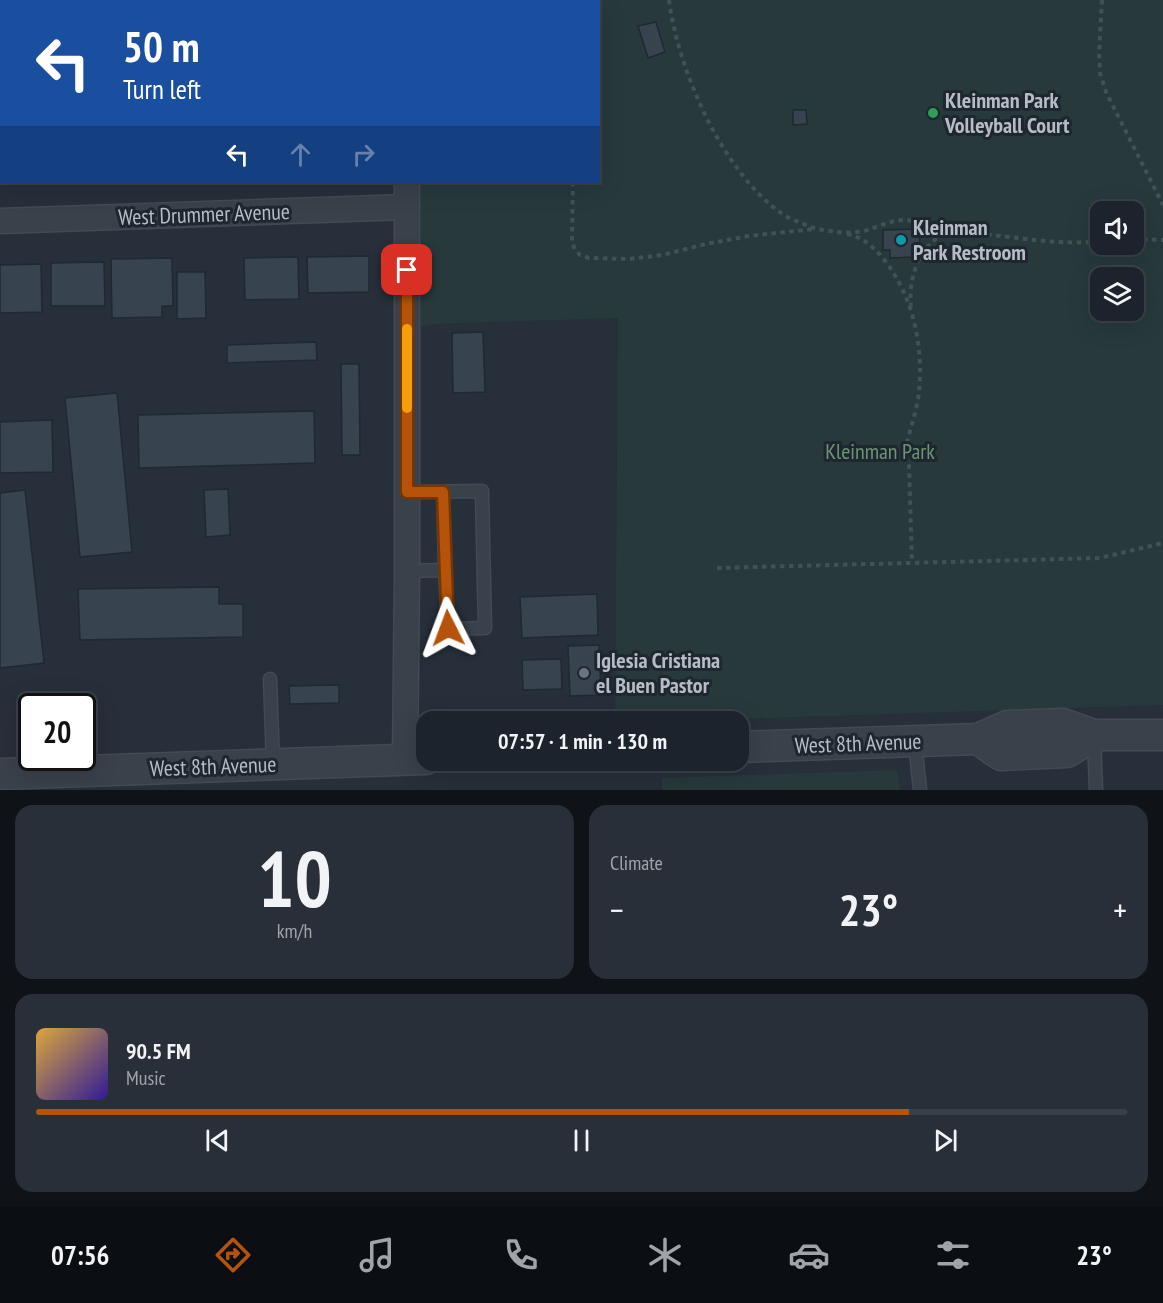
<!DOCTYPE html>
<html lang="en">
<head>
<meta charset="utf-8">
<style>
  :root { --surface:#1c232c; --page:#292f38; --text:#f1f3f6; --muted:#a0a4a9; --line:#3a4048; --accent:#b45309 }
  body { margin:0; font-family:"PT Sans Narrow",sans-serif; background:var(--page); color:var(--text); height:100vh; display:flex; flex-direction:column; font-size:22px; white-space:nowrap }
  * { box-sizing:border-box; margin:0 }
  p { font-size:20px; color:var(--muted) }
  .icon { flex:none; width:33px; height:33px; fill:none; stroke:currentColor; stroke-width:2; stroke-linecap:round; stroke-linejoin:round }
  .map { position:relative; height:790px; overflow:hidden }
  .sheet { display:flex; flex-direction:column; gap:15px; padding:15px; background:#0f1318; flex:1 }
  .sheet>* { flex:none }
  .banner { position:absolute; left:0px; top:0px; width:600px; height:183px; box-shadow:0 6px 24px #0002,0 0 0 2px var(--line); background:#1a4fa0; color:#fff; overflow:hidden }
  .tools { position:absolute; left:1090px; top:201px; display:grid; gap:12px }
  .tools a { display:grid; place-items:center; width:54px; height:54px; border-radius:12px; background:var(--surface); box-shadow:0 6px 24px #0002,0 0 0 2px var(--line); font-size:30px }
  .speed { position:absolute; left:18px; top:693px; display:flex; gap:12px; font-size:30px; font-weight:700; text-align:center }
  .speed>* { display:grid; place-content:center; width:78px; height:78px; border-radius:50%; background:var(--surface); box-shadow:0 6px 24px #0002,0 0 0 2px var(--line); line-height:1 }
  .speed .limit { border:3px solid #111; border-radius:9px; background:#fff; color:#111 }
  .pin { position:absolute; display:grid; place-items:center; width:51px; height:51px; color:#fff; margin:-26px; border-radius:12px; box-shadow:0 3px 9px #0006 }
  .me { position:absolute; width:66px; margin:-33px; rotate:357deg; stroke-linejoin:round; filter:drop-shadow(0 0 4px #0008) }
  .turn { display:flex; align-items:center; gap:21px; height:126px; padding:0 24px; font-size:27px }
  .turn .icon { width:78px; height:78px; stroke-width:2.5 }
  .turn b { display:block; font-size:42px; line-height:51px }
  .lanes { display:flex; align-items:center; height:57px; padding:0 24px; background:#0003; justify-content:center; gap:30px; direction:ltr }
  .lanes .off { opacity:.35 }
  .big { font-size:45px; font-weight:700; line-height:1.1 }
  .sheet .card { flex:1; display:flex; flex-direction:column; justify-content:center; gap:9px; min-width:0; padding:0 21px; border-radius:18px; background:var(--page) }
  .sheet .dial { align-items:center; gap:0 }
  .dial b { font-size:78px; line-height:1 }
  .song { display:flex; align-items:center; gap:18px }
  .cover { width:72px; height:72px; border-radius:9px; background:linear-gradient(135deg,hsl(40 70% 55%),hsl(250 70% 35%)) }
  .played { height:6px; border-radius:3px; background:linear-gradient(90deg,var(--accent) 80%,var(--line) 80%) }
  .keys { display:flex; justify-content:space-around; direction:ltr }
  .heat { display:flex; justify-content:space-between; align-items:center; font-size:33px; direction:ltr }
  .sheet .tiles { flex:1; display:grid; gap:15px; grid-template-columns:1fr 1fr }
  .card:last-child { grid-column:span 2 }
  .trip { position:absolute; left:416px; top:711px; width:333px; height:60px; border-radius:18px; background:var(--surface); box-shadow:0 6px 24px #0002,0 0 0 2px var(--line); font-weight:700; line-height:60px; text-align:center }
  .dock { display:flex; height:96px; justify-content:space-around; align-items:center; background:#0b0e12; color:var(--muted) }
  .dock .icon { width:42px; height:42px }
  .dock .current { color:var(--accent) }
  .dock b { font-size:27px; color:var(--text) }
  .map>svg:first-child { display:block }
  .green { fill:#27393b; fill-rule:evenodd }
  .building { fill:#384350; stroke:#202831; stroke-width:1.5 }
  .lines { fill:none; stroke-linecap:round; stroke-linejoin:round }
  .service-casing { stroke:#424a53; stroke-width:15 }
  .minor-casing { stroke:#424a53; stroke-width:27 }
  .tertiary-casing { stroke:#424a53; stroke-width:33 }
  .path { stroke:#405253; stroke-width:4; stroke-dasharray:4.5 4.5; stroke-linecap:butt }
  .service { stroke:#39414a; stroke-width:12 }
  .minor { stroke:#39414a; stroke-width:24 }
  .tertiary { stroke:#39414a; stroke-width:30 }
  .route-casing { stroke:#753606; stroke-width:15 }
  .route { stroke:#b45309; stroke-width:10 }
  .slow { stroke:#f59e0b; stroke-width:10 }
  .leisure-dot { fill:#2e9e5b; stroke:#1e262f; stroke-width:2 }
  .culture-dot { fill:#0f9aa8; stroke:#1e262f; stroke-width:2 }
  .worship-dot { fill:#6b7280; stroke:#1e262f; stroke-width:2 }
  .labels { text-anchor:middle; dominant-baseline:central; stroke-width:6; stroke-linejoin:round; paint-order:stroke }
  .poi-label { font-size:22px; font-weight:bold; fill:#b5bcc6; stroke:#1e262f; text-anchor:start }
  .street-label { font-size:22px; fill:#b5bcc6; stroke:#1e262f }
  .park-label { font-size:22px; fill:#6e9476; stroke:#1e262f }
</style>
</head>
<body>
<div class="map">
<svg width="1163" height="790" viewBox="0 0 1163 790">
  <rect width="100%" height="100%" fill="#262f3a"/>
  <!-- green -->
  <g class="green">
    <path d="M423 0H1163V705L675 721H615L618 318 433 324 421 327V182H598V2H423ZM1101 212H1134V244H1101ZM1101 278H1134V310H1101Z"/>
    <path d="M897 770 900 790H662V778Z"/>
  </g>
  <!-- building -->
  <g class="building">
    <path d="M656 22 665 52 648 58 638 26Z"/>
    <path d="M793 110H806L807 124 793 125Z"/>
    <path d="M919 229 920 249H914V257L890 258V250H883V230Z"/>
    <path d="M369 256V292L308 293 307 257Z"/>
    <path d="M298 257 299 299 245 300 244 258Z"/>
    <path d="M172 258 173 306H162V317L112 318 111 259Z"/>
    <path d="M104 262 105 306H51V263Z"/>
    <path d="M41 264 42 312 0 313V265Z"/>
    <path d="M177 272H205L206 318 177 319Z"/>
    <path d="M483 332 485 392 453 393 452 333Z"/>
    <path d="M316 342 317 360 227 363V345Z"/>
    <path d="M341 364H359L360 455H342Z"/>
    <path d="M117 393 132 552 80 557 65 398Z"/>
    <path d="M314 411 315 463 139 468 138 415Z"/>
    <path d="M52 420 53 472 0 473V422Z"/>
    <path d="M228 489 230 535 206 537 204 490Z"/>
    <path d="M25 490 44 663 0 668V493Z"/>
    <path d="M219 587V604H243V637L80 640 78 589Z"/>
    <path d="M597 594 598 635 522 638 520 597Z"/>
    <path d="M599 645 601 695 570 696 568 646Z"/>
    <path d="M561 659 562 689 523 690 522 660Z"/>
    <path d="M339 685V703L290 704 289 686Z"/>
  </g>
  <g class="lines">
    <defs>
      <g id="service">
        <path d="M443 492 445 570"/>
        <path d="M407 571 445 570 448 629 485 628 482 491 407 492"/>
        <path d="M270 679 273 763"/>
        <path d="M1094 736 1096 790"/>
        <path d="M915 742 920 790"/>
      </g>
      <g id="minor">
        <path d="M407 2V0"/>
        <path d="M0 221 407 207"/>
        <path d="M405 759 407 571V182"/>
      </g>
      <g id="tertiary">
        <path d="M978 739 1001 755 1067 752 1094 735"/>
        <path d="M738 747 978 739 1007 726 1063 724 1094 735H1163"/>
        <path d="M0 774 426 759"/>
      </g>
    </defs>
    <!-- service casing -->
    <use href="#service" class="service-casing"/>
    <!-- minor casing -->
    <use href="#minor" class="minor-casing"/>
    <!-- tertiary casing -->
    <use href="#tertiary" class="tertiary-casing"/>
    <!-- path -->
    <g class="path">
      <path d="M669 0C678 70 722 171 781 213 787 218 795 220 801 223 807 225 812 228 818 229 833 232 849 234 864 231 880 227 894 217 912 221 925 223 938 227 952 230 968 234 985 234 1001 236 1035 240 1067 245 1101 241"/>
      <path d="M1102 0 1099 53 1100 73 1106 92 1163 205"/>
      <path d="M574 2V0"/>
      <path d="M573 182 572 242 575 250 580 255 589 258 629 259 662 255 706 244 749 236 814 229"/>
      <path d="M847 234C862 237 871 245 881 256 912 292 924 345 919 392 917 412 909 431 905 451V456L909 466 912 562"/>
      <path d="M1134 239 1163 240"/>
      <path d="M911 307C908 277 919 243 950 231"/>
      <path d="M717 568 1100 558 1163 543"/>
    </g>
    <!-- service -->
    <use href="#service" class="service"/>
    <!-- minor -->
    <use href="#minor" class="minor"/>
    <!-- tertiary -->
    <use href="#tertiary" class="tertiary"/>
  </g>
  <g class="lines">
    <defs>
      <path id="route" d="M407 270V492H443L448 628"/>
    </defs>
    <!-- route casing -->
    <use href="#route" class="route-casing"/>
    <!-- route -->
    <use href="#route" class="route"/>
    <!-- slow -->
    <path class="slow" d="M407 329V408"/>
  </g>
  <!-- markers -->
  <circle class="leisure-dot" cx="933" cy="113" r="6"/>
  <circle class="culture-dot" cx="901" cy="240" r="6"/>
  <circle class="worship-dot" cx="584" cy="673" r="6"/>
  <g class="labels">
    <!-- poi labels -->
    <g class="poi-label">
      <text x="945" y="100">Kleinman Park<tspan x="945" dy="25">Volleyball Court</tspan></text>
      <text x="913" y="227">Kleinman<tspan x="913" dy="25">Park Restroom</tspan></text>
      <text x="596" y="660">Iglesia Cristiana<tspan x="596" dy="25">el Buen Pastor</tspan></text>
    </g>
    <!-- street labels -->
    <g class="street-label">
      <text transform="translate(204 214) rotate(-2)">West Drummer Avenue</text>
      <text transform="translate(858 743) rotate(-2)">West 8th Avenue</text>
      <text transform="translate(213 766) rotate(-2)">West 8th Avenue</text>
    </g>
    <!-- park labels -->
    <g class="park-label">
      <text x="880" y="451">Kleinman Park</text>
    </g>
  </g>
</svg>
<div class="tools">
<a><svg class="icon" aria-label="sound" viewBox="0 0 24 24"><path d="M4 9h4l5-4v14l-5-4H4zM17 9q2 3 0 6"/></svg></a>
<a><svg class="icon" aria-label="layers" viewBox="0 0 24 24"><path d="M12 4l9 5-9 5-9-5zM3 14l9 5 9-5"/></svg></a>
</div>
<div class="speed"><div class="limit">20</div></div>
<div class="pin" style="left:407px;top:270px;background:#d93025"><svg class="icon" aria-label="arrive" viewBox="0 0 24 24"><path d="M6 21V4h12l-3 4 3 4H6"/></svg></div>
<svg class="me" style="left:448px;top:628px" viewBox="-20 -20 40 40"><path d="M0-17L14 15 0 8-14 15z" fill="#b45309" stroke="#fff" stroke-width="4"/></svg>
<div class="trip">07:57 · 1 min · 130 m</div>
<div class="banner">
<div class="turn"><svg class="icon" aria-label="left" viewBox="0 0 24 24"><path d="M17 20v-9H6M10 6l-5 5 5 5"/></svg><div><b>50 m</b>Turn left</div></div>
<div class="lanes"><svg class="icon" aria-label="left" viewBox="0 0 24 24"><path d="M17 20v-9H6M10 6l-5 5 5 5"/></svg><svg class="icon off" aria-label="ahead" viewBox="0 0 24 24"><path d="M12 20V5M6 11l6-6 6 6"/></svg><svg class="icon off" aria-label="right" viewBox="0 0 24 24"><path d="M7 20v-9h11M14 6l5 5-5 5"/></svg></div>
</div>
</div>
<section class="sheet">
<div class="tiles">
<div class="card dial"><b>10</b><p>km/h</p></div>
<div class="card"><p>Climate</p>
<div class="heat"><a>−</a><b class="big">23°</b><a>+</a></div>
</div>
<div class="card">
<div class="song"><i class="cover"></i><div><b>90.5 FM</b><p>Music</p></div></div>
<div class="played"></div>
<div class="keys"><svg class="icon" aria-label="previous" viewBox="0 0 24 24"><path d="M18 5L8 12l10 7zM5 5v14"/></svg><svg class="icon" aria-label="pause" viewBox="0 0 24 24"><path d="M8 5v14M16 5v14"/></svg><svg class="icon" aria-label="next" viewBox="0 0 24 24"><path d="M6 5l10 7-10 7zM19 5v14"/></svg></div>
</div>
</div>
</section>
<nav class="dock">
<b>07:56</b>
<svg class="icon current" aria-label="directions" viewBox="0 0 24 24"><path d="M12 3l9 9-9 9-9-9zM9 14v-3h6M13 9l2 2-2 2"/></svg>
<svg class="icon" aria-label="music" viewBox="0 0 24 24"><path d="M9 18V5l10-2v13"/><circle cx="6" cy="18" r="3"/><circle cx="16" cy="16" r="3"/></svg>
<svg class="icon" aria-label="phone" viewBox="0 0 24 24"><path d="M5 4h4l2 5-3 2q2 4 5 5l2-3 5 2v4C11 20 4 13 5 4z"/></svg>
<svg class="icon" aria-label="climate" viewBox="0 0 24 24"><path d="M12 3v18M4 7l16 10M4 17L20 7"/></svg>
<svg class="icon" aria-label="car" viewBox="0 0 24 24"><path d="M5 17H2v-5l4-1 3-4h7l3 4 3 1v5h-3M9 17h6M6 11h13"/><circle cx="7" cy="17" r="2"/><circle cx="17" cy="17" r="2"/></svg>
<svg class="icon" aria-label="filters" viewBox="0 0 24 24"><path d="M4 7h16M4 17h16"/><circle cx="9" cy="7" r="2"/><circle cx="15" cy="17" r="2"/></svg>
<b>23°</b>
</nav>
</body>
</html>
